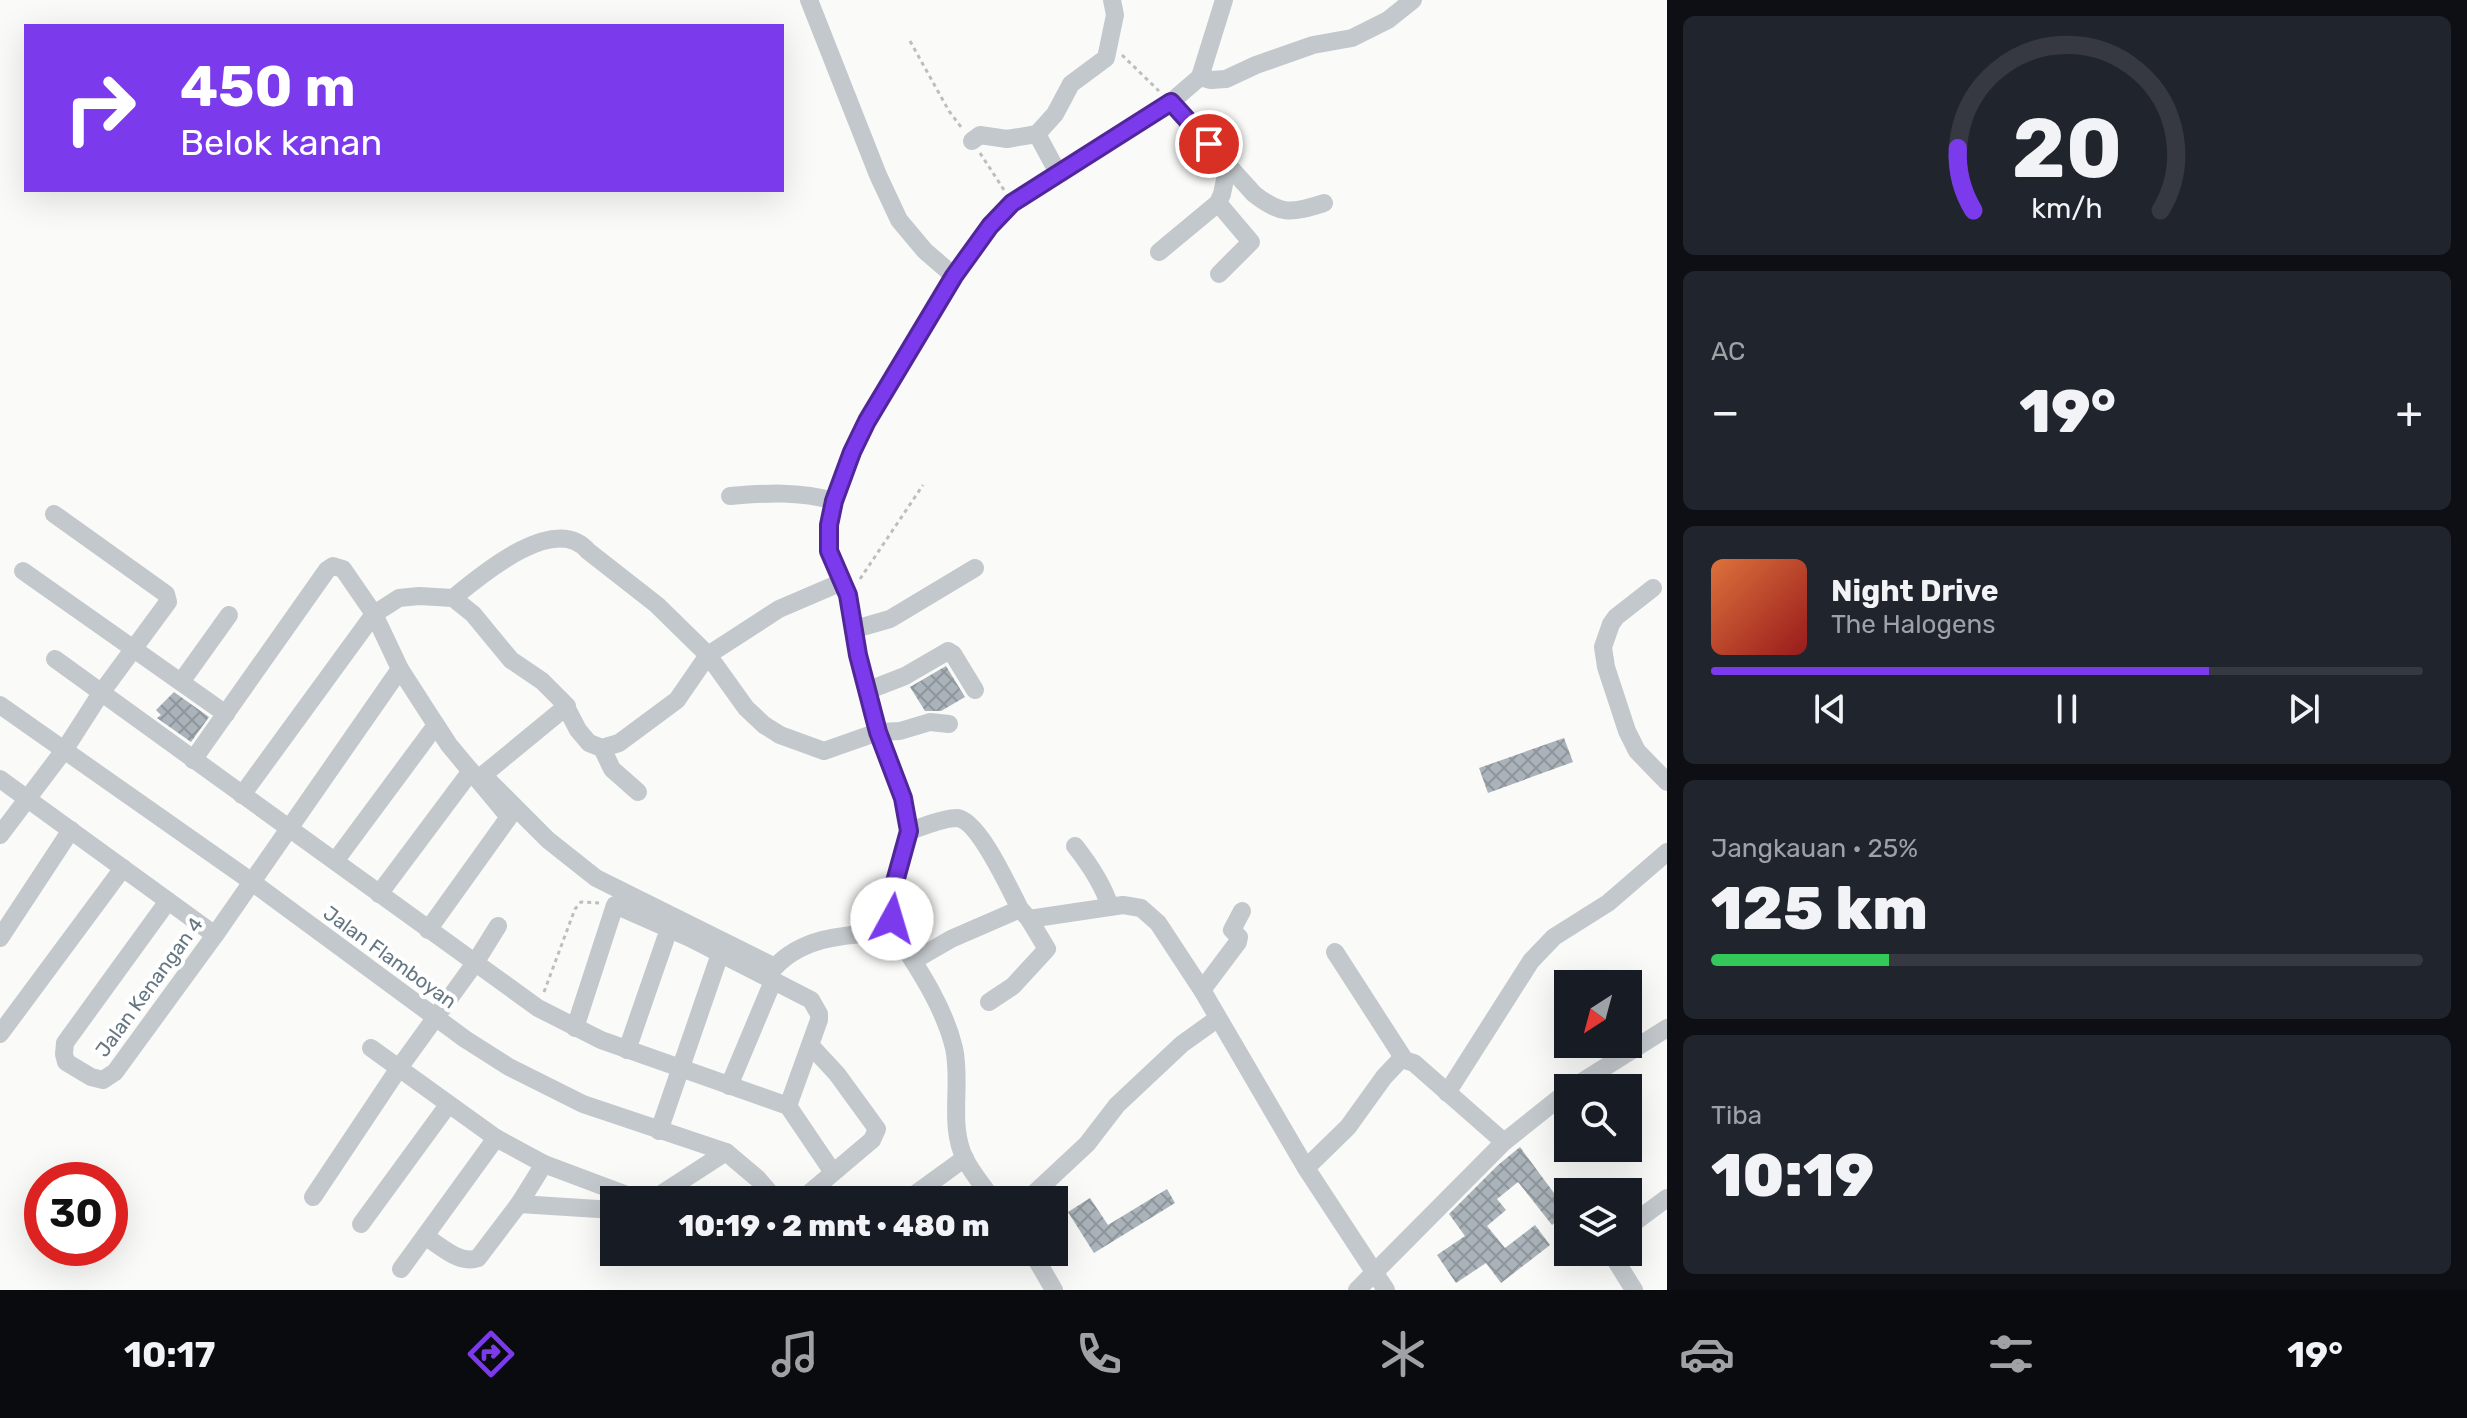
<!DOCTYPE html>
<html lang="id">
<head>
<meta charset="utf-8">
<style>
  :root { --surface:#171b24; --page:#20242c; --text:#f1f3f6; --muted:#9ea1a6; --line:#363941; --accent:#7c3aed }
  body { margin:0; font-family:Rubik,sans-serif; background:var(--page); color:var(--text); height:100vh; display:flex; flex-direction:column; font-size:30px; white-space:nowrap }
  * { box-sizing:border-box; margin:0 }
  p { font-size:26px; color:var(--muted) }
  .icon { flex:none; width:44px; height:44px; fill:none; stroke:currentColor; stroke-width:2; stroke-linecap:round; stroke-linejoin:round }
  .map { position:relative; flex:1; overflow:hidden }
  .side { display:flex; flex-direction:column; gap:16px; padding:16px; background:#0d0f14; width:800px }
  .side>* { flex:none }
  .banner { position:absolute; left:24px; top:24px; width:760px; height:168px; border-radius:0px; box-shadow:0 8px 32px #0002; background:#7c3aed; color:#fff; overflow:hidden }
  .needle { width:52px; rotate:216deg }
  .buttons { position:absolute; left:1554px; top:970px; display:grid; gap:16px }
  .buttons a { display:grid; place-items:center; width:88px; height:88px; border-radius:0px; background:var(--surface); box-shadow:0 8px 32px #0002; font-size:40px }
  .speed { position:absolute; left:24px; top:1162px; display:flex; gap:16px; font-size:40px; font-weight:700; text-align:center }
  .speed>* { display:grid; place-content:center; width:104px; height:104px; border-radius:50%; background:var(--surface); box-shadow:0 8px 32px #0002; line-height:1 }
  .speed .limit { border:12px solid #d22; background:#fff; color:#111 }
  .pin { position:absolute; display:grid; place-items:center; width:68px; height:68px; color:#fff; margin:-34px; border:4px solid #fff; border-radius:50%; box-shadow:0 2px 8px #0007 }
  .me { position:absolute; width:88px; margin:-44px; rotate:6deg; stroke-linejoin:round; filter:drop-shadow(0 0 6px #0008) }
  .turn { display:flex; align-items:center; gap:28px; height:168px; padding:0 24px; font-size:36px }
  .turn .icon { width:104px; height:104px; stroke-width:2.5 }
  .turn b { display:block; font-size:56px; line-height:68px }
  .big { font-size:60px; font-weight:800; line-height:1.1 }
  .side .widget { flex:1; display:flex; flex-direction:column; justify-content:center; gap:12px; min-width:0; padding:0 28px; border-radius:12px; background:var(--page) }
  .side .dial { align-items:center; gap:0 }
  .dial svg { height:208px; overflow:visible; fill:none; stroke:var(--line); stroke-width:7; stroke-linecap:round; text-anchor:middle }
  .dial text { fill:var(--text); stroke:none }
  .song { display:flex; align-items:center; gap:24px }
  .cover { width:96px; height:96px; border-radius:12px; background:linear-gradient(135deg,hsl(20 70% 55%),hsl(0 70% 35%)) }
  .played { height:8px; border-radius:4px; background:linear-gradient(90deg,var(--accent) 70%,var(--line) 70%) }
  .keys { display:flex; justify-content:space-around; direction:ltr }
  .heat { display:flex; justify-content:space-between; align-items:center; font-size:44px; direction:ltr }
  .charge { height:12px; border-radius:6px; background:linear-gradient(90deg,#34c759 25%,var(--line) 0) }
  .trip { position:absolute; left:600px; top:1186px; width:468px; height:80px; border-radius:0px; background:var(--surface); box-shadow:0 8px 32px #0002; font-weight:800; line-height:80px; text-align:center }
  .dock { display:flex; height:128px; justify-content:space-around; align-items:center; background:#090b0e; color:var(--muted) }
  .dock .icon { width:56px; height:56px }
  .dock .on { color:var(--accent) }
  .dock b { font-size:36px; color:var(--text) }
  main { display:flex; flex:1; min-height:0 }
  .map>svg:first-child { display:block }
  .building { fill:url(#building-cross-hatch) }
  .lines { fill:none; stroke-linecap:round; stroke-linejoin:round }
  .path { stroke:#bbbfc2; stroke-width:3; stroke-dasharray:4 4; stroke-linecap:butt }
  .minor { stroke:#c3c8cc; stroke-width:18 }
  .route-casing { stroke:#51269a; stroke-width:20 }
  .route { stroke:#7c3aed; stroke-width:14 }
  .labels { text-anchor:middle; dominant-baseline:central; stroke-width:8; stroke-linejoin:round; paint-order:stroke }
  .street-label { font-size:20px; fill:#657683; stroke:#fff }
</style>
</head>
<body>
<main>
<div class="map">
<svg width="1667" height="1290" viewBox="0 0 1667 1290">
  <defs>
    <pattern id="building-cross-hatch" width="8" height="8" patternUnits="userSpaceOnUse" patternTransform="scale(2)"><rect width="8" height="8" fill="#aab3b9"/><path d="M0 0l8 8M0 8l8-8" fill="none" stroke="#8e969c"/></pattern>
  </defs>
  <rect width="100%" height="100%" fill="#fafaf8"/>
  <!-- building -->
  <g class="building">
    <path d="M946 666 965 697 941 711H925L910 687Z"/>
    <path d="M174 692 209 717 191 742 157 718 161 715 156 710Z"/>
    <path d="M1564 738 1573 762 1488 793 1479 768Z"/>
    <path d="M1520 1147 1568 1212 1552 1225 1518 1182 1497 1199 1506 1210 1487 1226 1505 1248 1535 1225 1550 1245 1501 1283 1486 1263 1456 1283 1437 1255 1465 1236 1449 1214 1498 1165Z"/>
    <path d="M1167 1189 1175 1203 1094 1253 1068 1212 1090 1198 1108 1225Z"/>
  </g>
  <g class="lines">
    <!-- path -->
    <g class="path">
      <path d="M910 41 949 111 961 127"/>
      <path d="M1122 55 1159 91"/>
      <path d="M980 153 1004 190"/>
      <path d="M860 579 923 485"/>
      <path d="M544 992 575 909 581 902 599 903"/>
    </g>
    <!-- minor -->
    <g class="minor">
      <path d="M809 0 878 175 899 220 925 251 954 276"/>
      <path d="M1200 77 1211 80 1226 79 1256 65 1313 45 1352 38 1388 20 1413 0"/>
      <path d="M1171 102 1254 194C1282 216 1291 213 1324 203"/>
      <path d="M1037 134 1055 114 1071 84 1106 58 1115 15 1112 0"/>
      <path d="M972 141 980 135 1007 139 1037 134 1058 173"/>
      <path d="M1218 203 1251 242 1219 274"/>
      <path d="M1159 252 1218 203 1222 194 1228 165"/>
      <path d="M730 496C765 493 800 491 834 501"/>
      <path d="M23 571 226 714"/>
      <path d="M1653 588 1616 617 1611 624 1603 647 1606 667 1627 731 1637 751 1667 782"/>
      <path d="M453 598C481 575 555 512 588 551L657 605 708 655 746 708 764 725 780 735 824 751 878 732 900 731 930 722 949 724"/>
      <path d="M855 629 890 619 975 568"/>
      <path d="M55 659 538 1008 601 1040 788 1106 832 1171"/>
      <path d="M181 682 229 615"/>
      <path d="M869 690 905 676 948 651 953 654 975 690"/>
      <path d="M0 705 252 882 465 1039 509 1067 583 1104 726 1152 758 1179 776 1200"/>
      <path d="M567 706 483 775 548 840 596 878 775 967C806 934 852 935 894 931"/>
      <path d="M602 748 612 769 638 792"/>
      <path d="M193 760 327 570 333 566 343 569 374 614 399 598 419 596 453 598 473 614 511 660 542 681 564 703 578 730 589 743 602 748 619 743 677 700 708 655 779 609 842 582"/>
      <path d="M0 779 215 935"/>
      <path d="M242 795 374 614 400 669"/>
      <path d="M909 831C923 827 942 818 957 818 979 820 1010 890 1020 909L1029 919 1123 905 1141 908 1158 923 1202 990 1306 1168 1386 1290"/>
      <path d="M0 835 65 749 101 693 168 602 166 594 54 514"/>
      <path d="M1075 846C1090 865 1103 884 1110 907"/>
      <path d="M336 860 436 725 449 745 509 817 428 930"/>
      <path d="M379 894 471 771"/>
      <path d="M168 901 65 1043 64 1054 66 1062 91 1077 103 1080 115 1072 215 935 400 669 436 725"/>
      <path d="M0 938 71 830"/>
      <path d="M1335 952 1404 1059"/>
      <path d="M913 961 951 939 1020 909"/>
      <path d="M1202 990 1238 942 1239 937 1232 930 1242 911"/>
      <path d="M989 1002 1013 986 1047 949 1029 919"/>
      <path d="M575 1028 615 905 690 938 811 1000 819 1014V1020L788 1106"/>
      <path d="M0 1034 123 868"/>
      <path d="M371 1048 496 1138 544 1164 640 1200"/>
      <path d="M627 1050 669 929"/>
      <path d="M729 1086 773 981"/>
      <path d="M1572 1088 1667 1028"/>
      <path d="M1447 1093 1531 961 1554 937 1608 903 1667 852"/>
      <path d="M659 1131 720 954"/>
      <path d="M1306 1168 1348 1127 1384 1077 1401 1059 1414 1063 1504 1142"/>
      <path d="M313 1197 399 1068 475 963 498 926"/>
      <path d="M652 1200 726 1152"/>
      <path d="M801 1200 872 1140 877 1129 837 1074 811 1046"/>
      <path d="M907 1200 965 1158"/>
      <path d="M993 1200C984 1187 972 1173 965 1159 948 1125 962 1084 954 1048 944 1006 917 967 894 931L892 919 893 889 909 831 903 798 878 732 858 655 848 595 829 551V525L834 501 852 452 867 421 954 276 990 226 1012 203 1171 102 1200 77 1224 0"/>
      <path d="M1027 1200 1087 1144 1117 1105 1182 1044 1217 1019"/>
      <path d="M519 1204 614 1210"/>
      <path d="M361 1224 448 1105"/>
      <path d="M1628 1227 1667 1198"/>
      <path d="M426 1237C441 1246 460 1265 478 1258L519 1204 544 1164"/>
      <path d="M1032 1252 1054 1290"/>
      <path d="M1609 1252 1616 1261 1634 1290"/>
      <path d="M401 1269 496 1138"/>
      <path d="M1357 1290 1504 1142 1568 1091"/>
    </g>
  </g>
  <g class="lines">
    <defs>
      <path id="route" d="M892 919 893 889 909 831 903 798 878 732 858 655 848 595 829 551V525L834 501 852 452 867 421 954 276 990 226 1012 203 1171 102 1209 144"/>
    </defs>
    <!-- route casing -->
    <use href="#route" class="route-casing"/>
    <!-- route -->
    <use href="#route" class="route"/>
  </g>
  <g class="labels">
    <!-- street labels -->
    <g class="street-label">
      <text transform="translate(390 957) rotate(36)">Jalan Flamboyan</text>
      <text transform="translate(149 987) rotate(-54)">Jalan Kenangan 4</text>
    </g>
  </g>
</svg>
<div class="buttons">
<a><svg class="needle" viewBox="-14 -14 28 28"><path d="M0-13l5 13h-10z" fill="#e53935"/><path d="M0 13l5-13h-10z" fill="#9ea1a6"/></svg></a>
<a><svg class="icon" aria-label="search" viewBox="0 0 24 24"><circle cx="10" cy="10" r="6"/><path d="M15 15l6 6"/></svg></a>
<a><svg class="icon" aria-label="layers" viewBox="0 0 24 24"><path d="M12 4l9 5-9 5-9-5zM3 14l9 5 9-5"/></svg></a>
</div>
<div class="speed"><div class="limit">30</div></div>
<div class="pin" style="left:1209px;top:144px;background:#d93025"><svg class="icon" aria-label="arrive" viewBox="0 0 24 24"><path d="M6 21V4h12l-3 4 3 4H6"/></svg></div>
<svg class="me" style="left:892px;top:919px" viewBox="-20 -20 40 40"><circle r="19" fill="#fff"/><path d="M0-13L10 11 0 6-10 11z" fill="#7c3aed"/></svg>
<div class="trip">10:19 · 2 mnt · 480 m</div>
<div class="banner">
<div class="turn"><svg class="icon" aria-label="right" viewBox="0 0 24 24"><path d="M7 20v-9h11M14 6l5 5-5 5"/></svg><div><b>450 m</b>Belok kanan</div></div>
</div>
</div>
<section class="side">
<div class="widget dial"><svg viewBox="0 0 100 80">
<path d="M14 69A42 42 0 1 1 86 69"/>
<path d="M14 69A42 42 0 0 1 8 45" stroke="#7c3aed"/>
<text x="50" y="56" font-size="32" font-weight="700">20</text>
<text x="50" y="72" font-size="11">km/h</text>
</svg></div>
<div class="widget"><p>AC</p>
<div class="heat"><a>−</a><b class="big">19°</b><a>+</a></div>
</div>
<div class="widget">
<div class="song"><i class="cover"></i><div><b>Night Drive</b><p>The Halogens</p></div></div>
<div class="played"></div>
<div class="keys"><svg class="icon" aria-label="previous" viewBox="0 0 24 24"><path d="M18 5L8 12l10 7zM5 5v14"/></svg><svg class="icon" aria-label="pause" viewBox="0 0 24 24"><path d="M8 5v14M16 5v14"/></svg><svg class="icon" aria-label="next" viewBox="0 0 24 24"><path d="M6 5l10 7-10 7zM19 5v14"/></svg></div>
</div>
<div class="widget"><p>Jangkauan · 25%</p><b class="big">125 km</b><div class="charge"></div></div>
<div class="widget"><p>Tiba</p><b class="big">10:19</b></div>
</section>
</main>
<nav class="dock">
<b>10:17</b>
<svg class="icon on" aria-label="directions" viewBox="0 0 24 24"><path d="M12 3l9 9-9 9-9-9zM9 14v-3h6M13 9l2 2-2 2"/></svg>
<svg class="icon" aria-label="music" viewBox="0 0 24 24"><path d="M9 18V5l10-2v13"/><circle cx="6" cy="18" r="3"/><circle cx="16" cy="16" r="3"/></svg>
<svg class="icon" aria-label="phone" viewBox="0 0 24 24"><path d="M5 4h4l2 5-3 2q2 4 5 5l2-3 5 2v4C11 20 4 13 5 4z"/></svg>
<svg class="icon" aria-label="climate" viewBox="0 0 24 24"><path d="M12 3v18M4 7l16 10M4 17L20 7"/></svg>
<svg class="icon" aria-label="car" viewBox="0 0 24 24"><path d="M5 17H2v-5l4-1 3-4h7l3 4 3 1v5h-3M9 17h6M6 11h13"/><circle cx="7" cy="17" r="2"/><circle cx="17" cy="17" r="2"/></svg>
<svg class="icon" aria-label="filters" viewBox="0 0 24 24"><path d="M4 7h16M4 17h16"/><circle cx="9" cy="7" r="2"/><circle cx="15" cy="17" r="2"/></svg>
<b>19°</b>
</nav>
</body>
</html>
